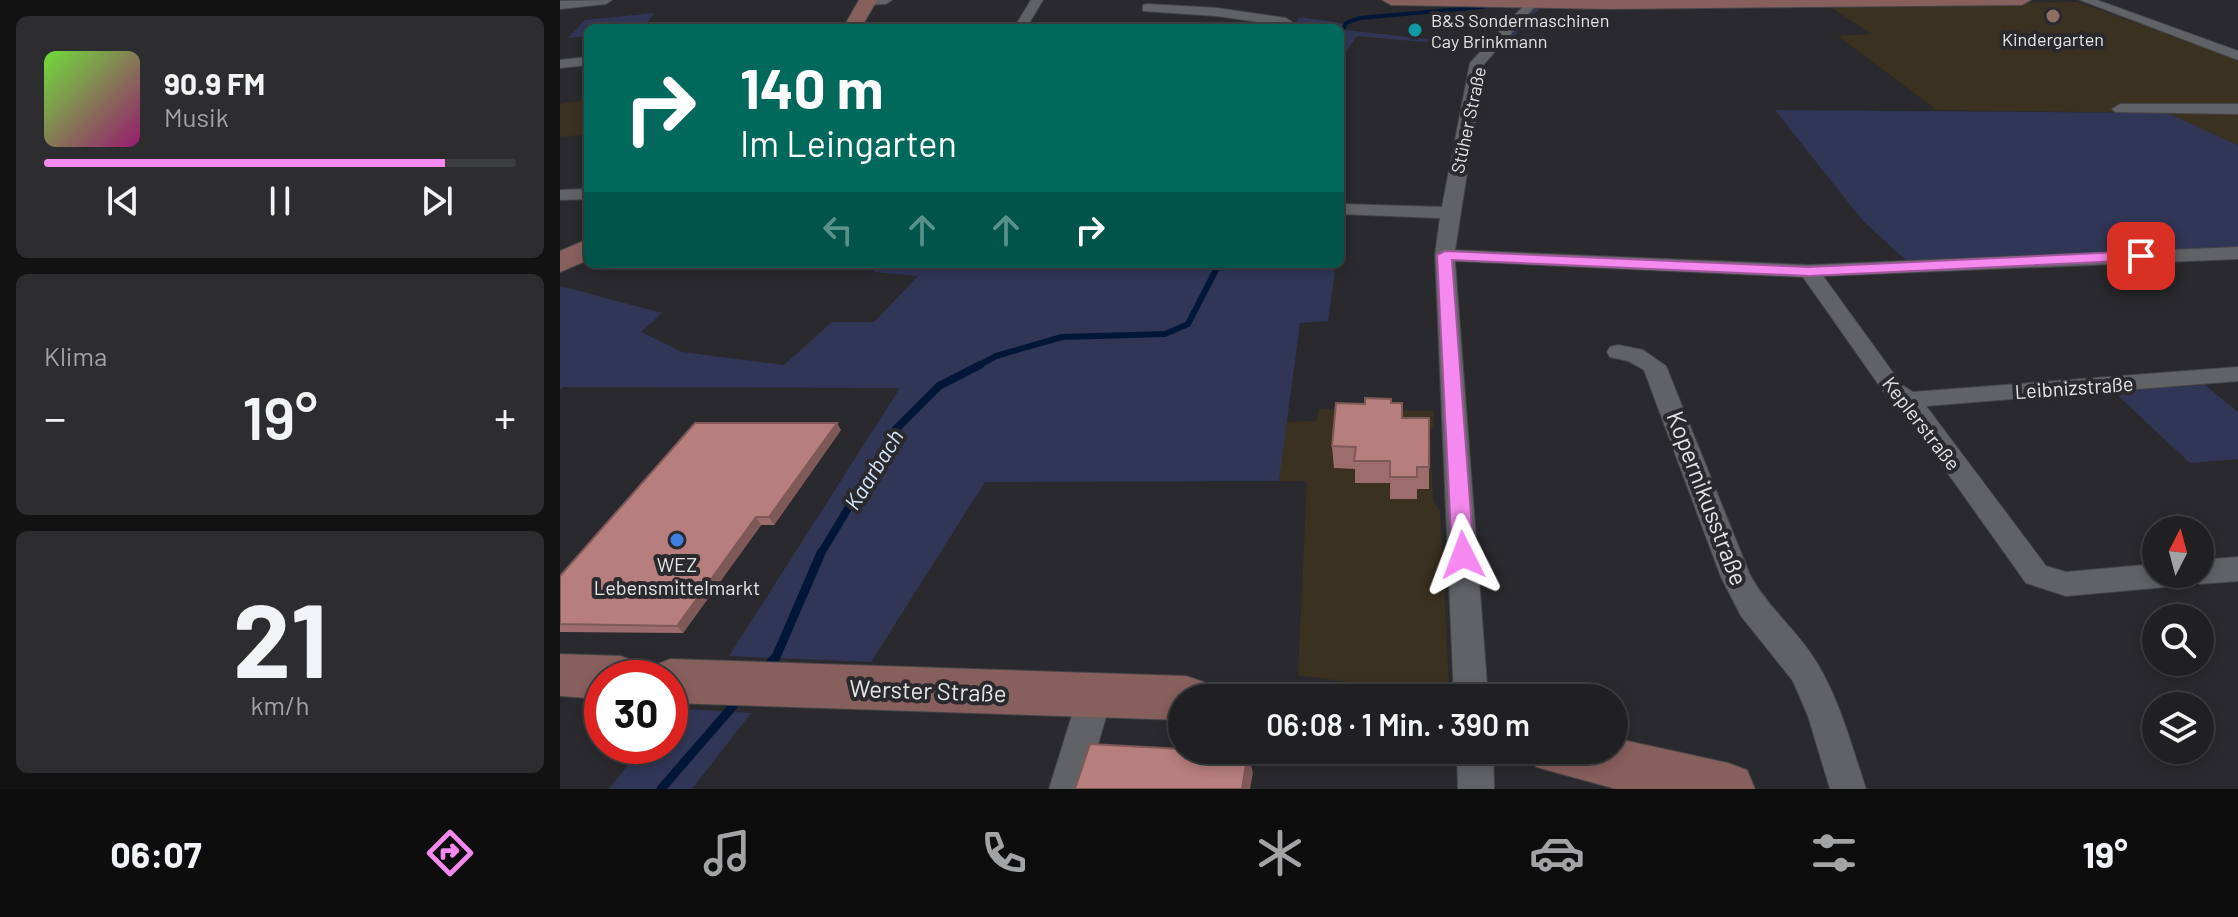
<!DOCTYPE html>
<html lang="de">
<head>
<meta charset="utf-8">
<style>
  :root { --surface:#202022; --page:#2d2d2f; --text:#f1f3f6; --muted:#a2a3a5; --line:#3d3e40; --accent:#f589ef }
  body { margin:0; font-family:Barlow,sans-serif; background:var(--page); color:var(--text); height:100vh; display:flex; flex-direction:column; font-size:30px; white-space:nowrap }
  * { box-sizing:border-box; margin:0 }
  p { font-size:26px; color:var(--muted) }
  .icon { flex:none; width:44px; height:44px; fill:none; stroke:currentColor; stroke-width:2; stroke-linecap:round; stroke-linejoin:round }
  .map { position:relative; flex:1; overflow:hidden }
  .side { display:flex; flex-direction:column; gap:16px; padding:16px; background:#121213; width:560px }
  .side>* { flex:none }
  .banner { position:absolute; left:24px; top:24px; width:760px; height:244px; border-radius:12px; box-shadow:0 4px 12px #0003,0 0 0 2px var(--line); background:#00695c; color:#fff; overflow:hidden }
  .needle { width:52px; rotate:6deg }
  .controls { position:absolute; left:1582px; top:516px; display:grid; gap:16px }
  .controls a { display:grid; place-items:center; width:72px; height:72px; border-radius:50%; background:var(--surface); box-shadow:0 4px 12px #0003,0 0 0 2px var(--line); font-size:40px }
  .speed { position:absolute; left:24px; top:660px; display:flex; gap:16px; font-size:40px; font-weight:700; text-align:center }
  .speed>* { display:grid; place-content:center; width:104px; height:104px; border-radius:50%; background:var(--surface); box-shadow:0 4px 12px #0003,0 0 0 2px var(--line); line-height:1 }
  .speed .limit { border:12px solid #d22; background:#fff; color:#111 }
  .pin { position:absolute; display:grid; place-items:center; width:68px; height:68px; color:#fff; margin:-34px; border-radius:16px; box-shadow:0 4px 12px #0006 }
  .me { position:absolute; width:88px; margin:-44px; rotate:357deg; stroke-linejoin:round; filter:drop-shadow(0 0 6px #0008) }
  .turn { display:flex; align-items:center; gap:28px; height:168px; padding:0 24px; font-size:36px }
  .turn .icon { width:104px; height:104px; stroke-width:2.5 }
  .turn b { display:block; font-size:56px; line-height:68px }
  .lanes { display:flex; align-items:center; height:76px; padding:0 24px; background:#0003; justify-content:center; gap:40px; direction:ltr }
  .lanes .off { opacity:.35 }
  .big { font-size:60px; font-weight:600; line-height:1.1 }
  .side .card { flex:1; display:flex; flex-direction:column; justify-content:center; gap:12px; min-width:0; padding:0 28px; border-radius:12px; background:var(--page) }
  .side .dial { align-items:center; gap:0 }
  .dial b { font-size:104px; line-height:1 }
  .song { display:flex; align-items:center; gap:24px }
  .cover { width:96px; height:96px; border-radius:12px; background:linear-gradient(135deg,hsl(100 70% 55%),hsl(320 70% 35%)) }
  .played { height:8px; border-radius:4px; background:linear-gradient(90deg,var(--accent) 85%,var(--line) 85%) }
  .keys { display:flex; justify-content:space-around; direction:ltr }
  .heat { display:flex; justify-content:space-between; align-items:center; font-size:44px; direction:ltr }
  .trip { position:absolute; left:608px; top:684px; width:460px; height:80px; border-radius:40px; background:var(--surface); box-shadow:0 4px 12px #0003,0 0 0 2px var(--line); font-weight:600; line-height:80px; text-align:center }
  .tabs { display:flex; height:128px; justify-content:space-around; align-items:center; background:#0d0d0e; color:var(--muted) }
  .tabs .icon { width:56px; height:56px }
  .tabs .on { color:var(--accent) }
  .tabs b { font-size:36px; color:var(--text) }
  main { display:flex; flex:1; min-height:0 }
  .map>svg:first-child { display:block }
  .education { fill:#3a3120 }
  .green { fill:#313657 }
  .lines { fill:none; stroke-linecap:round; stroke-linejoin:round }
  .stream-far3 { stroke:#021738; stroke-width:4 }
  .stream-far2 { stroke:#021738; stroke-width:6 }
  .stream-far1 { stroke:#021738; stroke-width:8 }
  .stream { stroke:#021738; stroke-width:9 }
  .street-casing { stroke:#444548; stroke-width:2 }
  .secondary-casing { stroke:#444548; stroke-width:2 }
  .street { fill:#616266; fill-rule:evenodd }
  .secondary { fill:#875f5d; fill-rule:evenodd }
  .wall { fill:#9d6c6c }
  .shaded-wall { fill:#7f5858 }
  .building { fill:#b67e7d; stroke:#7f5858; stroke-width:2 }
  .route { fill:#f589ef; stroke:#9f599b; stroke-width:2 }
  .education-dot { fill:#8d6e63; stroke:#2a2a2e; stroke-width:3 }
  .culture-dot { fill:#0f9aa8; stroke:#2a2a2e; stroke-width:3 }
  .shop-dot { fill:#3f7fe0; stroke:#2a2a2e; stroke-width:3 }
  .labels { text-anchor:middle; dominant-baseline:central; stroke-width:8; stroke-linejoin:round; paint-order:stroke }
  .far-poi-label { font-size:18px; fill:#e4e5e7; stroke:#2a2a2e; text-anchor:start }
  .far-street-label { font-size:18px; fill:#e4e5e7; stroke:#2a2a2e }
  .street-label { font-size:20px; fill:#e4e5e7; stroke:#2a2a2e }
  .poi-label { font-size:20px; fill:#e4e5e7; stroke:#2a2a2e }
  .water-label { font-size:22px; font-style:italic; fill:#d4e5ff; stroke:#2a2a2e }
  .near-street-label { font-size:24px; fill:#e4e5e7; stroke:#2a2a2e }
</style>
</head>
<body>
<main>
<section class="side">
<div class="card">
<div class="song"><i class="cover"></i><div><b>90.9 FM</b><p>Musik</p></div></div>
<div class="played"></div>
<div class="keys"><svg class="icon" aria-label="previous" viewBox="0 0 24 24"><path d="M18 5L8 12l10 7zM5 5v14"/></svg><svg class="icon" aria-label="pause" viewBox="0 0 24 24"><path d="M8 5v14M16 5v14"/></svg><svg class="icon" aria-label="next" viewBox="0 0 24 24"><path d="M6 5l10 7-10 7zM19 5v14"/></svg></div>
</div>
<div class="card"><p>Klima</p>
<div class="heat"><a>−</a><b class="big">19°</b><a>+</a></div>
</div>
<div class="card dial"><b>21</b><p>km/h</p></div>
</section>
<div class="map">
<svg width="1678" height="789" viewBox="0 0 1678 789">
  <rect width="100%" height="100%" fill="#2a2a2e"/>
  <!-- education -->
  <g class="education">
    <path d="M1518 2 1678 60V145L1607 113 1377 110 1278 36 1312 34 1267 5Z"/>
    <path d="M28 100V134L0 137V104Z"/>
    <path d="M759 409 874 411V424L870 433 873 501 880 511 889 685 886 691 879 695 738 675 747 481H719L726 422 757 421Z"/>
  </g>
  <!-- green -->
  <g class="green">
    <path d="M969 6 981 7 942 49 797 36 780 59V28H735L739 17 782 23 785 30 931 46Z"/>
    <path d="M94 13 84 28H28V36L8 38 25 20Z"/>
    <path d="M1215 110 1607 113 1678 145V250L1349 263 1303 221Z"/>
    <path d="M322 264H776L768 321 740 323 719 481 425 482 311 662 169 656 340 388 3 387 0 390V286L102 313 81 332 122 352 224 365 272 322H314L358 276 313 272Z"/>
    <path d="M1645 385 1678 412V459L1630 463 1553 391Z"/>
    <path d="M110 708 191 713 132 789H49L83 746H110Z"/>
  </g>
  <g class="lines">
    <!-- stream-far3 -->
    <path class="stream-far3" d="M780 36 786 23 800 18 923 7 938 0"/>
    <!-- stream-far2 -->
    <path class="stream-far2" d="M416 367 436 356 502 337 605 334 628 324 659 264"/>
    <!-- stream-far1 -->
    <path class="stream-far1" d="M260 555 336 429 379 386 420 365"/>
    <!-- stream -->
    <g class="stream">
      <path d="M206 667 216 657 261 553"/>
      <path d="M101 789 180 698"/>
    </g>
    <defs>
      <g id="street">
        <path d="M52 0 46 4 0 9V1Z"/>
        <path d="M302 0H332L326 4 303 5Z"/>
        <path d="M471 0H483L466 28H454Z"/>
        <path d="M969 0H981L924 64 895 250 1249 265 1678 247V259L1263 276 1342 385 1353 392 1678 367V381L1366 406 1486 566 1506 572 1596 564V574H1640V560L1678 557V581L1640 584 1629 579 1617 586 1506 596 1466 583 1340 406 1326 395 1243 277 895 261 928 698H894L875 255 880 218 780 214V204L882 207 910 63Z"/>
        <path d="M1520 0H1537L1678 51V60Z"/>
        <path d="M587 4 657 8 726 18 732 22 726 26 657 16 583 11V5Z"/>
        <path d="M28 57V65L0 68V60Z"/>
        <path d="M1560 104H1678V114L1555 112 1552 109Z"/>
        <path d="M28 189V199L0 200V190Z"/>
        <path d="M1058 345 1083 350 1106 366 1190 575C1208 608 1238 631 1257 663 1280 701 1292 747 1306 789H1270L1248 716 1233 681 1181 616 1161 577 1084 370 1068 361 1050 357 1047 352 1050 347Z"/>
        <path d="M535 681 547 685 552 696 525 789H489L518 696 523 685Z"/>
        <path d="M897 750H933L934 789H898Z"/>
      </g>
      <g id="secondary">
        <path d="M299 0H317L301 28H283Z"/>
        <path d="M822 0H1471L1462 5 1051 9 831 5Z"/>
        <path d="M28 239V260L0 272V251Z"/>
        <path d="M0 654 61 656 78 663 86 678H42V699L0 696Z"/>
        <path d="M110 659 626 676 644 682 651 698H622V720L110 703V678H87L93 666Z"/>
        <path d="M1054 738 1168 763 1187 770 1195 789H1056L976 767 969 750H1054Z"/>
      </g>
    </defs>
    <!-- street casing -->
    <use href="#street" class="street-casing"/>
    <!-- secondary casing -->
    <use href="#secondary" class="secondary-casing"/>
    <!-- street -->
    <use href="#street" class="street"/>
    <!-- secondary -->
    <use href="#secondary" class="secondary"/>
  </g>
  <!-- wall -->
  <g class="wall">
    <path d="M831 403 842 418 869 467V489H857V499H830V483H795V469L774 468 772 446 805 404Z"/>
    <path d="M281 430 214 525H201L123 633 0 632V576Z"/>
  </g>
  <!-- shaded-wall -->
  <g class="shaded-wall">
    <path d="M277 423 281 430 214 525 209 517Z"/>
    <path d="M196 517 201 525 123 633 117 626Z"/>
    <path d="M688 752 693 773 690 789H682Z"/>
  </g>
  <!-- building -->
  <g class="building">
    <path d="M805 398 831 399V403H842V418H869V467H857V477H830V461H794L796 447 772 446 776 403 805 404Z"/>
    <path d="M135 423H277L209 517H196L117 626 0 624V576Z"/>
    <path d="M530 744 622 749V750L688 752 682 789H515Z"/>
  </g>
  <!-- route -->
  <path class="route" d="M885 251 1249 267 1581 251 1589 256 1581 260 1249 276 892 260 914 555 911 561 903 564 895 561 892 555 877 255Z"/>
  <!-- markers -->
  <circle class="education-dot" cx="1493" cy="16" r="8"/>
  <circle class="culture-dot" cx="855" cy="30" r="8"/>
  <circle class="shop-dot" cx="117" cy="540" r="8"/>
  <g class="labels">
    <!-- far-poi labels -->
    <g class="far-poi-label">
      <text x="871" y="20">B&amp;S Sondermaschinen<tspan x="871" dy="21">Cay Brinkmann</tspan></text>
      <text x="1493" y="39" text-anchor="middle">Kindergarten</text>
    </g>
    <!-- far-street labels -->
    <g class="far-street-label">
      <text transform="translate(908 120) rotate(-78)">Stüher Straße</text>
    </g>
    <!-- street labels -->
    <g class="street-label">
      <text transform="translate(1514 387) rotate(-4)">Leibnizstraße</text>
      <text transform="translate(1362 423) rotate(52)">Keplerstraße</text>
    </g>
    <!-- poi labels -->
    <g class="poi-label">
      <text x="117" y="564">WEZ<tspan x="117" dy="23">Lebensmittelmarkt</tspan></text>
    </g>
    <!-- water labels -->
    <g class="water-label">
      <text transform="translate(313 469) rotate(-58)">Kaarbach</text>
    </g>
    <!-- near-street labels -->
    <g class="near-street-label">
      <text transform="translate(1148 498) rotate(69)">Kopernikusstraße</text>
      <text transform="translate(368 690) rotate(2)">Werster Straße</text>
    </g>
  </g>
</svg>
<div class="controls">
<a><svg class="needle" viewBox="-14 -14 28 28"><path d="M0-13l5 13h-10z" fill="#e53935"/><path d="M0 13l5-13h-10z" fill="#a2a3a5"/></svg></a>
<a><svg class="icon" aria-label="search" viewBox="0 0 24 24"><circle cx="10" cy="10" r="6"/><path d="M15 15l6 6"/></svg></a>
<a><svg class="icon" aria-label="layers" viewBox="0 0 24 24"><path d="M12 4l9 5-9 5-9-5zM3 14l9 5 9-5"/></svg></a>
</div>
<div class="speed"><div class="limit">30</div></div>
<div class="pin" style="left:1581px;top:256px;background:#d93025"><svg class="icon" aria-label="arrive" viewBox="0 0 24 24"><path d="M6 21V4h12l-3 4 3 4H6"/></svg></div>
<svg class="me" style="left:903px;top:555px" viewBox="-20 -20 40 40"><path d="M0-17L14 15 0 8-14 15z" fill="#f589ef" stroke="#fff" stroke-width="4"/></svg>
<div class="trip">06:08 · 1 Min. · 390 m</div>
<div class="banner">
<div class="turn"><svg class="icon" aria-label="right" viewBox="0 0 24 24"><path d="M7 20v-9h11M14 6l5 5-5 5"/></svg><div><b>140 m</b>Im Leingarten</div></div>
<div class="lanes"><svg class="icon off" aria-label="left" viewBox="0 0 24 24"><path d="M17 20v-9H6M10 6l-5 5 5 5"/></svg><svg class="icon off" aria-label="ahead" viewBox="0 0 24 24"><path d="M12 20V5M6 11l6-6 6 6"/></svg><svg class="icon off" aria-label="ahead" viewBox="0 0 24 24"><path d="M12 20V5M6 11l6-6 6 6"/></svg><svg class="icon" aria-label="right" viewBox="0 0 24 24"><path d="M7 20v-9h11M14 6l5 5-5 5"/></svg></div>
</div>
</div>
</main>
<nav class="tabs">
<b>06:07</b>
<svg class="icon on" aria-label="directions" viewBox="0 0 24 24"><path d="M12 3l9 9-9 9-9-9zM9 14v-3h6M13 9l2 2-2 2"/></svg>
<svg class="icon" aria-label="music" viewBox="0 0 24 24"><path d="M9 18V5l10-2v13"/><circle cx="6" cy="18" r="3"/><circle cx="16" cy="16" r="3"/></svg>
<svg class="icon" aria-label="phone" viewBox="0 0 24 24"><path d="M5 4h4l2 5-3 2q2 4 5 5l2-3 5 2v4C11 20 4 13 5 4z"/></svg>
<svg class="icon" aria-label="climate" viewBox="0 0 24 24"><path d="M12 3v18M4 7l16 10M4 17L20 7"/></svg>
<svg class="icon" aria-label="car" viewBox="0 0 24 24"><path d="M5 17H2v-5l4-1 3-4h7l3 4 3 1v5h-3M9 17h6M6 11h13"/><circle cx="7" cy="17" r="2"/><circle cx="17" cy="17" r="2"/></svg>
<svg class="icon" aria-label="filters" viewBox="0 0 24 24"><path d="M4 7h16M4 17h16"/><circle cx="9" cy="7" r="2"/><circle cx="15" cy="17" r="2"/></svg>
<b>19°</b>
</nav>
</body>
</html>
